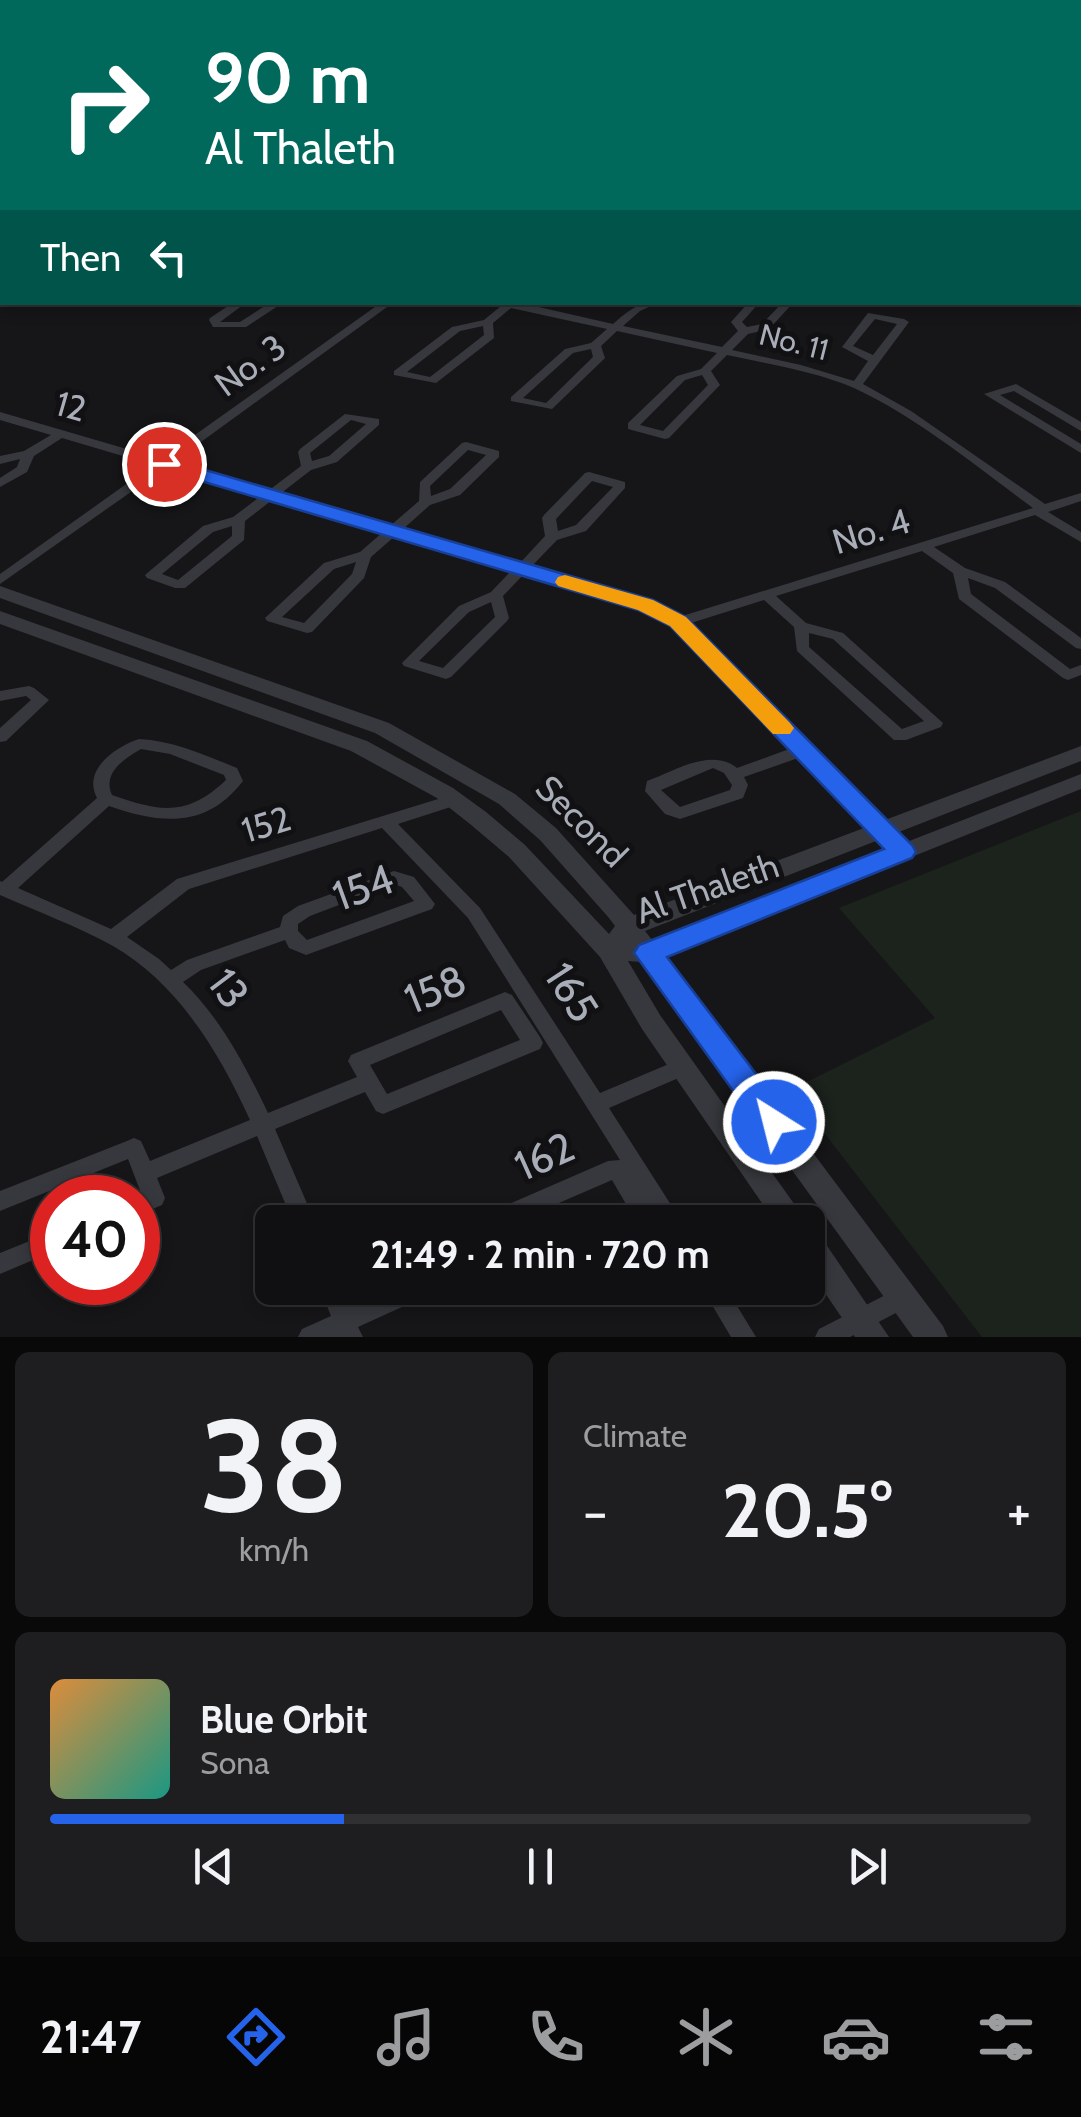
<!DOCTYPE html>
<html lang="en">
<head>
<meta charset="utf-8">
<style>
  :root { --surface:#101012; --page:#1e1e20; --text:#f1f3f6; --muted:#9c9d9f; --line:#303032; --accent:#2563eb }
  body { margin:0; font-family:Cabin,sans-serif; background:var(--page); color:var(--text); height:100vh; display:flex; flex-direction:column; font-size:38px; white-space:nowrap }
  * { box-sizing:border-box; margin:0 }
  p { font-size:32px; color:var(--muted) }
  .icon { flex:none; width:55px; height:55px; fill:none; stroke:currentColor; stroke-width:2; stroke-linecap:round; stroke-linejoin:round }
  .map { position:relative; height:1337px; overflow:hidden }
  .details { display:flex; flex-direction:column; gap:15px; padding:15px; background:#09090a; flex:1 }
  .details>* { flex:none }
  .top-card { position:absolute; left:0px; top:0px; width:1082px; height:305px; box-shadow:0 5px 15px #0003,0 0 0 2px var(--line); background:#00695c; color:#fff; overflow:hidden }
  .speed { position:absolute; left:30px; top:1175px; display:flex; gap:20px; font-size:50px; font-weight:700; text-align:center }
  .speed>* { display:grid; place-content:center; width:130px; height:130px; border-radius:50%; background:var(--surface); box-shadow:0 5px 15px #0003,0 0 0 2px var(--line); line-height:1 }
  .speed .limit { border:15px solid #d22; background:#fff; color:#111 }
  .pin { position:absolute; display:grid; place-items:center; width:85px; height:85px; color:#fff; margin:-42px; border:5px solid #fff; border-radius:50%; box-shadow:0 2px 10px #0007 }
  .me { position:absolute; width:110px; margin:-55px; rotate:324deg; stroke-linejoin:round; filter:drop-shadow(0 0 8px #0008) }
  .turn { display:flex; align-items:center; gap:35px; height:210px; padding:0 40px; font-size:45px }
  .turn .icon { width:130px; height:130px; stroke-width:2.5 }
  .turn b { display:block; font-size:70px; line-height:85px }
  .then { display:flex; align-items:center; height:95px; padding:0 40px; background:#0003; gap:20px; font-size:38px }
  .big { font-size:75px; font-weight:700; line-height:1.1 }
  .details .card { flex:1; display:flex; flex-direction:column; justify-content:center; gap:15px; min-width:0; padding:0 35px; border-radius:15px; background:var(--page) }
  .details .dial { align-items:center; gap:0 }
  .dial b { font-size:130px; line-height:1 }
  .song { display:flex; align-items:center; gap:30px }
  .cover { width:120px; height:120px; border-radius:15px; background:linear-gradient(135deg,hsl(30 70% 55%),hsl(170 70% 35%)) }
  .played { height:10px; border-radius:5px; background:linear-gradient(90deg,var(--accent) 30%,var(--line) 30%) }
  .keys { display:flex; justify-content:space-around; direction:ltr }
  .heat { display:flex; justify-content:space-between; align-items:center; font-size:55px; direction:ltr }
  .details .tiles { flex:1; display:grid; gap:15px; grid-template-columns:1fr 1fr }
  .card:last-child { grid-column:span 2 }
  .trip { position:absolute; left:255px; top:1205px; width:570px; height:100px; border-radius:15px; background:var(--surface); box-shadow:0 5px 15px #0003,0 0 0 2px var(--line); font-weight:700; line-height:100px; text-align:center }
  .tab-bar { display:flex; height:160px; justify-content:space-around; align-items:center; background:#060607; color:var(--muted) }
  .tab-bar .icon { width:70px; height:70px }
  .tab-bar .current { color:var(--accent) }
  .tab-bar b { font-size:45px; color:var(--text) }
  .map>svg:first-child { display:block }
  .green { fill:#1c231d }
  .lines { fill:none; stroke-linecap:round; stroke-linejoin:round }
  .minor { fill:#37383d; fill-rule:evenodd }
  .tertiary { fill:#37383d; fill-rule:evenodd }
  .secondary { fill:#45474d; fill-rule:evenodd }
  .motorway { fill:#63666e; fill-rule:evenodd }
  .route { fill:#2563eb; stroke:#184099; stroke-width:2.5 }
  .slow { fill:#f59e0b }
  .labels { text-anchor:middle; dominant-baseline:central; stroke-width:10; stroke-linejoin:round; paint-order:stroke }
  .far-street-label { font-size:30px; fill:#a8adb8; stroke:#111113 }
  .street-label { font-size:35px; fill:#a8adb8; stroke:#111113 }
  .near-street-label { font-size:42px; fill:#a8adb8; stroke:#111113 }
</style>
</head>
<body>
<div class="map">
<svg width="1081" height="1337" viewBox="0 0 1081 1337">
  <rect width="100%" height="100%" fill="#161618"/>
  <!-- green -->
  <path class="green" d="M1081 811V1337H982L791 1090 935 1018 839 908Z"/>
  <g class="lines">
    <!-- minor -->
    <g class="minor">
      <rect x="1080" y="11" width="1" height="5"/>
      <rect x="0" y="20" width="2" height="4"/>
      <rect x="1080" y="27" width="1" height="4"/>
      <rect x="1080" y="43" width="1" height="4"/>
      <rect x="0" y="80" width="2" height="4"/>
      <rect x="1080" y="103" width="1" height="4"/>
      <path d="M0 166 2 167V172H0Z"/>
      <path d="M0 178 2 179V185L0 184Z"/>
      <path d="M234 302H247L220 322H240L271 302H284L246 327H213L209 320 210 318Z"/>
      <path d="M382 302H394L172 463 268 491 301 466 298 452 300 449 345 414 379 419V425L337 462 311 470 280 494 390 526 419 501 420 482 462 443 466 442 499 451V457L460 495 430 505 402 530 519 564 545 536 542 518 544 515 585 473 589 472 625 482V488L586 531 557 540 531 567 650 602 679 617 1033 508C977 467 917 417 854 388 814 371 768 364 727 355L711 371 720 385 718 387 669 438 665 439 628 429V423L677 376 701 369 717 353 617 331 601 346 605 358 603 360 552 409 511 401V397L565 349 591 343 607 329 511 308 493 323 494 338 436 383 394 375V371L452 327 484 320 501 306 494 302H517L613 324C629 310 638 302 660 302L640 311 623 326 722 347 738 331 731 322 749 302H760L742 322 747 327 762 324 783 302H794L769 329 748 334 732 350 801 365 854 381 868 361 842 347 868 313 904 319 909 322 863 384 911 411 1045 504 1081 493V501L1048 512 1081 532V542L1035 515 934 547 965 568 1005 582 1081 638V649L1076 648 995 588 968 578 971 594 1070 669 1081 665V675L1068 680 1063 678 959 599 953 573 922 551 776 596 806 623 843 633 943 723 941 727 906 740H894L797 651 794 627 764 600 688 624 909 847 912 851 909 855H897L801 757 744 777 748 785 743 798 680 819 665 814 645 791 647 781C675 771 711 747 737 768L792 748 673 625 640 608 524 574 503 596 509 618 507 621 451 677 446 679 404 666 402 663 459 606 491 592 512 570 395 536 371 557 364 578 312 632 307 633 267 621 265 618 324 563 360 552 383 532 272 500 245 521 244 540 185 588H175L147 578 145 575 203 526 233 517 261 496 165 468 0 584V574L153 465 62 438 34 456 27 472 0 487V478L17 467 20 459 0 464V456L24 451 51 435 0 420V412L161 459ZM875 319 897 324 873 355 853 346ZM483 326 484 335 430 377 407 372 460 331ZM591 349 593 357 546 403 523 398 573 353ZM702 375 708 385 663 431 640 425 685 380ZM351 420 366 424 329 456 312 461 310 453ZM468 450 486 455 450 489 431 496 430 486ZM592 481 613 487 576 525 558 531 556 519ZM232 526V536L178 580 162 574 213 532ZM356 562 352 574 304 623 282 617 334 569ZM491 602 495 617 443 668 419 661 469 612ZM809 633 833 639 924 721 902 729 809 647ZM713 768 724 773 732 785 730 790 680 807 661 790Z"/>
      <path d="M1016 384 1081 422V431L1014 391 1000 395 1081 444V453L984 394Z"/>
      <path d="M29 686 34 688 49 700 6 741 0 742V728L31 700 26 696 0 701V691Z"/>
      <path d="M139 739C174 741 205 755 237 768L243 781C206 829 161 824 109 806L18 888 111 929 177 879 448 796H460L462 800 460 804 398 824 480 908 600 1093 676 1061 683 1059 690 1061 693 1067 690 1073 609 1108 682 1222H659L655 1217 652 1222H617L620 1215 630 1211 612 1180 515 1222H481L484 1215 608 1161 620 1160 468 918 382 828 189 889 127 937 159 959 171 970 187 960 280 927 283 916 298 906 394 871 414 877 435 904 432 909 306 955 289 948 285 940 201 970 183 982C220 1017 246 1067 268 1113L357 1077 348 1061 351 1055 505 992 512 995 540 1037 543 1043 540 1049 383 1114 376 1111 365 1092 275 1129 315 1222H293L257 1136 157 1178 165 1198 162 1205 138 1215V1198H132L141 1193 128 1159 0 1211V1191L127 1141 134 1138 141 1141 150 1161 250 1120C220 1054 178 983 113 946 77 926 38 912 0 895V881L2 882 97 798C82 770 115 747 139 739ZM141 749 170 754 224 775 226 780C187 817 160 812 112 795 102 773 124 759 141 749ZM394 884 402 887 414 901 307 940 298 931V924L310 916ZM501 1010 520 1040 387 1094 370 1065Z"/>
      <path d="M52 1232V1252L0 1274V1253Z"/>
      <path d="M903 1286 911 1289 915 1297 911 1305 850 1337H815L819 1329Z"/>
      <path d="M320 1288H342L350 1307 394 1288H429L426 1296 358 1327 363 1337H298L302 1329 331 1316Z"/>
      <path d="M454 1288H497L494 1296 469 1306 461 1303Z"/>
      <path d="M702 1288H726L756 1337H731Z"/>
    </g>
    <!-- tertiary -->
    <g class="tertiary">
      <path d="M419 0 421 2 396 1V0Z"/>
      <rect x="0" y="52" width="2" height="6"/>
      <rect x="1080" y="180" width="1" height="8"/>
      <path d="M2 218V226L0 227V219Z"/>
      <rect x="1080" y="255" width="1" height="8"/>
      <path d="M0 586 389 723 515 794 556 828 634 915 1081 746V761L645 931 653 941 1081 774V789L665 956 943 1326 948 1337H913L641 962 628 961 660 1015 807 1222H775L642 1029 600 957 509 857 470 824 437 798 351 751 0 624V611L367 741 453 788 486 812 525 845 609 934 615 926 609 918 540 840 499 804 375 733 0 598Z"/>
      <path d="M808 1230 819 1234 889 1337H855L808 1268Z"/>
    </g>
    <!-- secondary -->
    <rect class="secondary" x="1080" y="146" width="1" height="8"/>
    <!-- motorway -->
    <g class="motorway">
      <path d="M323 0H344L345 2H325Z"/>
      <path d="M353 0H375L376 2H355Z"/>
      <rect x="1080" y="168" width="1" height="11"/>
    </g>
  </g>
  <!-- route -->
  <path class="route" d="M164 458 653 600 686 617 912 845 916 852 912 858 667 957 785 1112 789 1122 785 1131 774 1135 762 1131 634 953 639 945 884 849 670 626 638 610 157 468V460Z"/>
  <!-- slow -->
  <path class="slow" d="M565 575 653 600 686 617 790 723 794 728 790 734H773L670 626 638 610 558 586 555 582 558 577Z"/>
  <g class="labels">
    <!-- far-street labels -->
    <g class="far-street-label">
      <text transform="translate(794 342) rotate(14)">No. 11</text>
    </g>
    <!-- street labels -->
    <g class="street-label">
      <text transform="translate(250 365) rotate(-36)">No. 3</text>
      <text transform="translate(71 406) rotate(16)">12</text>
      <text transform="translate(871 531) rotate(-17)">No. 4</text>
      <text transform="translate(582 821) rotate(45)">Second</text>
      <text transform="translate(266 824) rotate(-17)">152</text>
      <text transform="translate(707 888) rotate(-19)">Al Thaleth</text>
    </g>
    <!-- near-street labels -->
    <g class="near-street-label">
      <text transform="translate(363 887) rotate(-20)">154</text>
      <text transform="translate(229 988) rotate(53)">13</text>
      <text transform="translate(435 989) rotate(-22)">158</text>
      <text transform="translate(572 992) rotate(57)">165</text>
      <text transform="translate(544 1156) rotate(-24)">162</text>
    </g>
  </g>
</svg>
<div class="speed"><div class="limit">40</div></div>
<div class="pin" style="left:164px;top:464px;background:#d93025"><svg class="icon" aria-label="arrive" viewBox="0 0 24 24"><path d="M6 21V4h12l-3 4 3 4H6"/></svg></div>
<svg class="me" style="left:774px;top:1122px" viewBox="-20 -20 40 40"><circle r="17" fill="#2563eb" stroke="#fff" stroke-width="3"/><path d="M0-11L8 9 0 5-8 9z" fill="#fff"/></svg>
<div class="trip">21:49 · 2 min · 720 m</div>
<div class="top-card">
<div class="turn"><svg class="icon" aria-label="right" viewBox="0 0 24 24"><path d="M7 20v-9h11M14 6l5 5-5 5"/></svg><div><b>90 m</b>Al Thaleth</div></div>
<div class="then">Then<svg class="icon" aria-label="left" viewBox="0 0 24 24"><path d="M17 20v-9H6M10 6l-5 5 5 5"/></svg></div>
</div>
</div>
<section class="details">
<div class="tiles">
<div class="card dial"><b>38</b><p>km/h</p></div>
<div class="card"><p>Climate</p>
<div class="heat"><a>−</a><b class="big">20.5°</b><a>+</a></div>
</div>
<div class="card">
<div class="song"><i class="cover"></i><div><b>Blue Orbit</b><p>Sona</p></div></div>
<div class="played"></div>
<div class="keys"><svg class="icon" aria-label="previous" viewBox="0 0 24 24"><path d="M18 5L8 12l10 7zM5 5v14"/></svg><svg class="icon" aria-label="pause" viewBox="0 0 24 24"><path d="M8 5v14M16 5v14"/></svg><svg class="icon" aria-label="next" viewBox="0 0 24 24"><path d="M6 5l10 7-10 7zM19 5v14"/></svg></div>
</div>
</div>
</section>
<nav class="tab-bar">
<b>21:47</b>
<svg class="icon current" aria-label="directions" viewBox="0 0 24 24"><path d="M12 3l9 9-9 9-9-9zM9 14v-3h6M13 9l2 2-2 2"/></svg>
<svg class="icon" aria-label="music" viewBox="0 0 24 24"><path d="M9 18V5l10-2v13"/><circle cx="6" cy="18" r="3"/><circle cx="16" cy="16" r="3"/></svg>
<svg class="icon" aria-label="phone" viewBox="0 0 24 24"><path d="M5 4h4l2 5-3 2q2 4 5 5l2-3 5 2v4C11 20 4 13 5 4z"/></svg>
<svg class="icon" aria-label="climate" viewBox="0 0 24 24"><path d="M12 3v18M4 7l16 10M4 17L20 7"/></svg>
<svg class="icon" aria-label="car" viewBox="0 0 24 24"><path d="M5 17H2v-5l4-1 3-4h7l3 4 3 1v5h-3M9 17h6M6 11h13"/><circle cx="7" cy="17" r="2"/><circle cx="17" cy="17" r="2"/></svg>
<svg class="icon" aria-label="filters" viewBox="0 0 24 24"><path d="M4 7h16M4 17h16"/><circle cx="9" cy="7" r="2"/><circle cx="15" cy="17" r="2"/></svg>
</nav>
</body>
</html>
